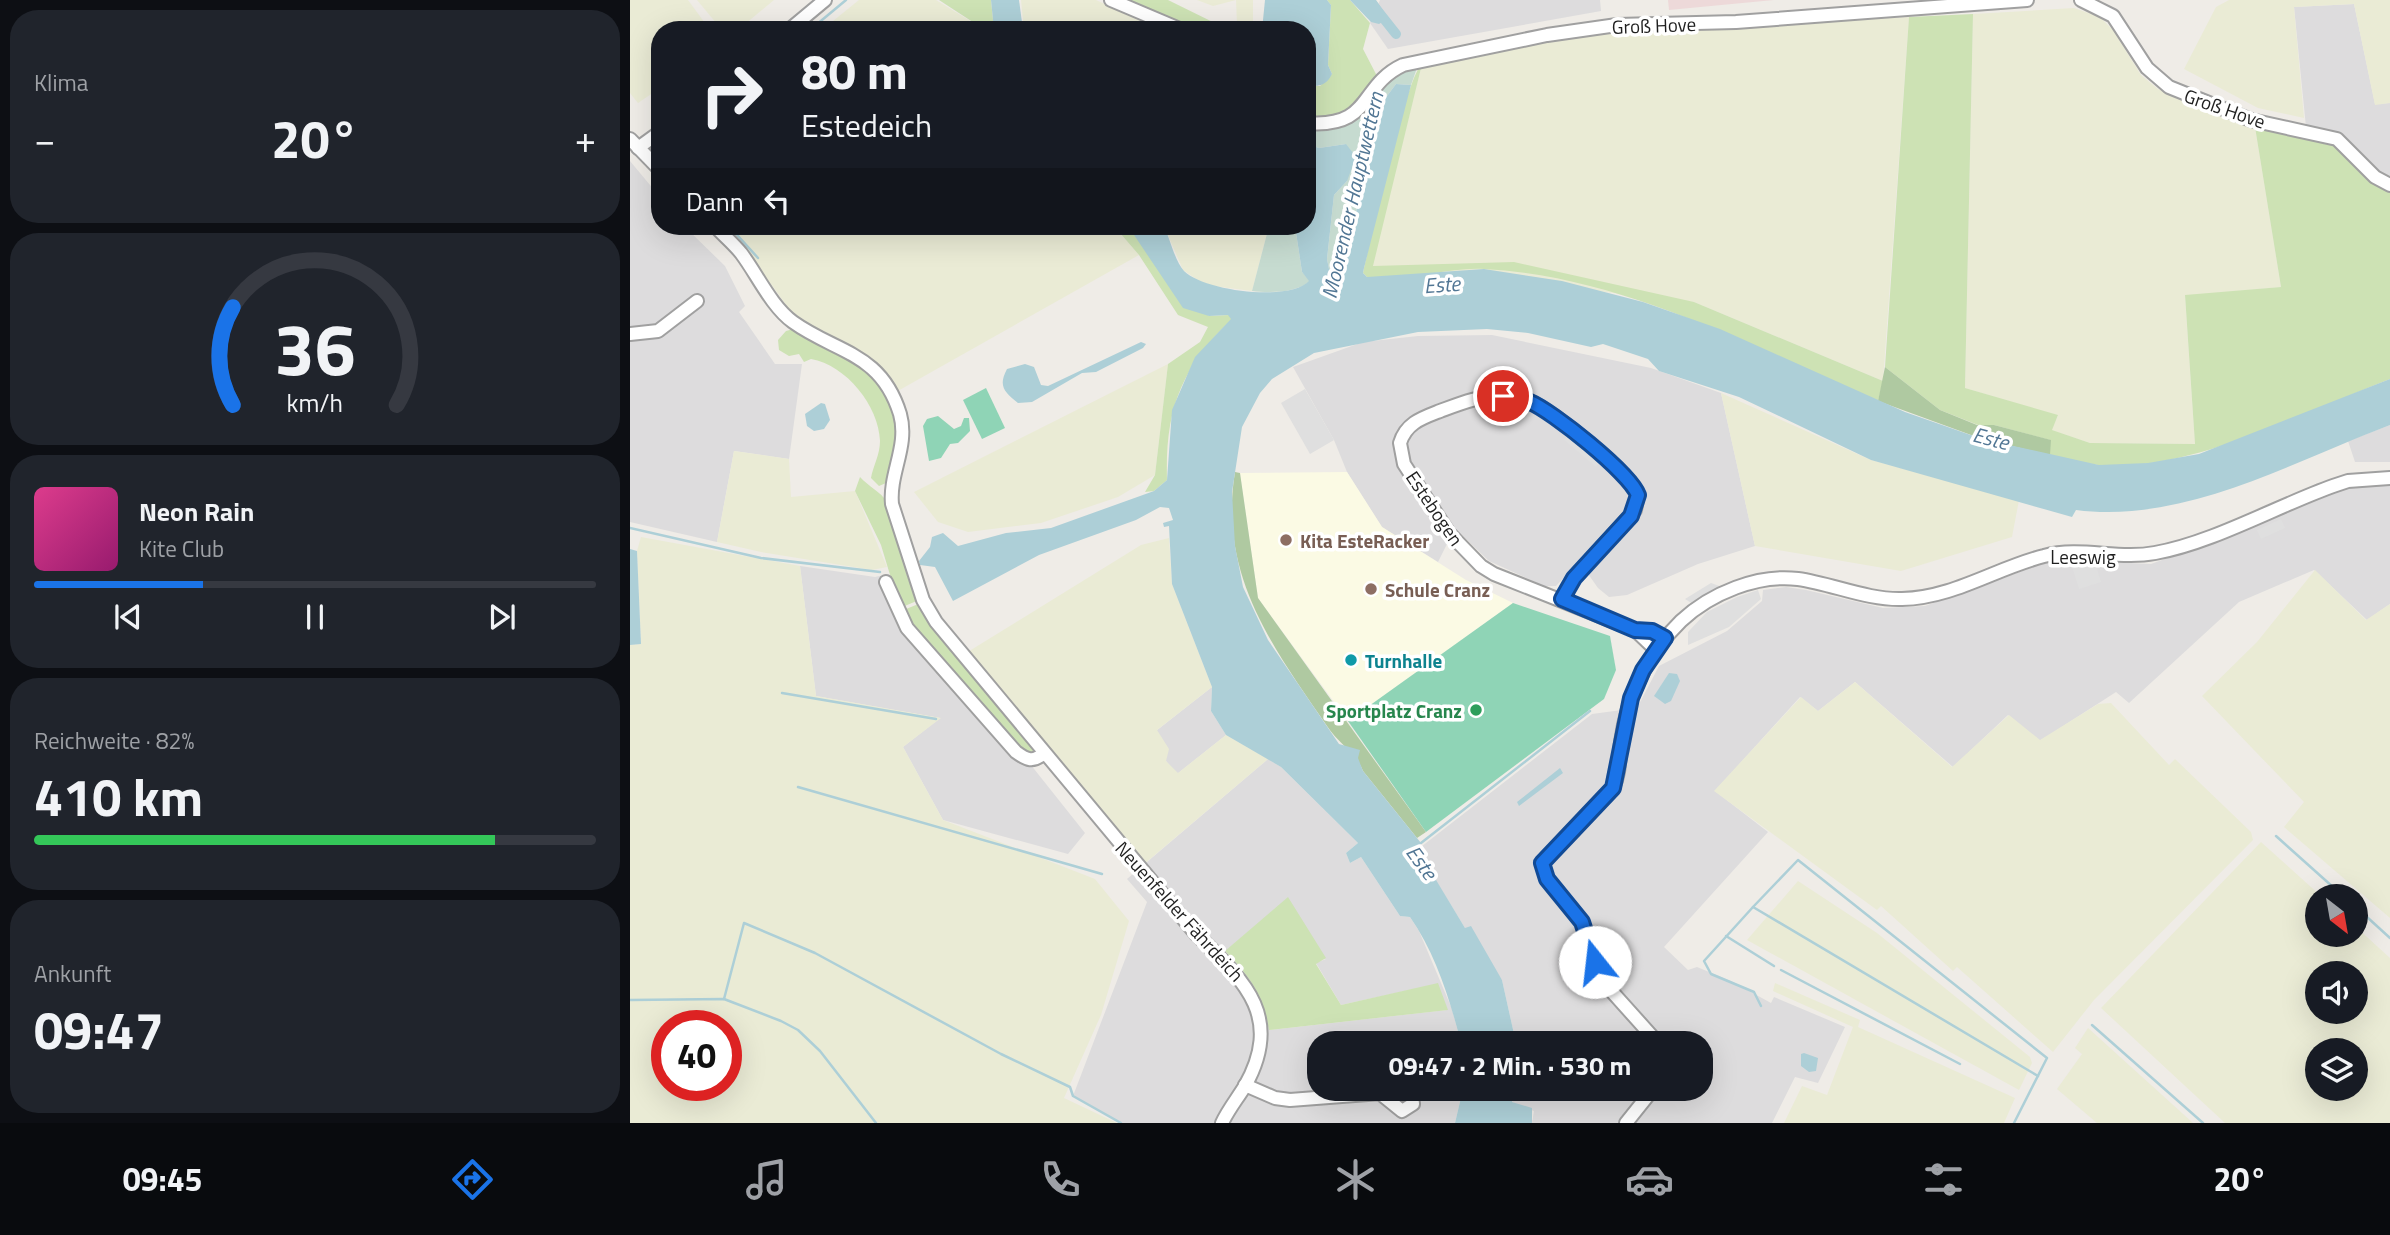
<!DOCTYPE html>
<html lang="de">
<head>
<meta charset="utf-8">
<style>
  :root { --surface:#171b24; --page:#20242c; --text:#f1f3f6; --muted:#9ea1a6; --line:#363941; --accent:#1a73e8 }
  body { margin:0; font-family:"Titillium Web",sans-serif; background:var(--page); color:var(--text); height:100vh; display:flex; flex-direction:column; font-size:26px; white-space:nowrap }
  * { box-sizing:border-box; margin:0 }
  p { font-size:23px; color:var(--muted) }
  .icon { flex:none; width:38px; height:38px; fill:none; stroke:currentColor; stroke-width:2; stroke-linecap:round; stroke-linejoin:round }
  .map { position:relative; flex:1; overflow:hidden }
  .drawer { display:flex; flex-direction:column; gap:10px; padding:10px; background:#0d0f14; width:630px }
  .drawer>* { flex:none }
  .banner { position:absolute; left:21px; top:21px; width:665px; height:214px; border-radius:28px; box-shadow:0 7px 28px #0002; background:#171b24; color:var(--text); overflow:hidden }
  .needle { width:46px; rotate:149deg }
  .controls { position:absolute; left:1675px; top:884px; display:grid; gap:14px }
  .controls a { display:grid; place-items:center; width:63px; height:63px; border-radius:50%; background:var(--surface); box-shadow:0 7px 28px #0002; font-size:35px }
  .speed { position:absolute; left:21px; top:1010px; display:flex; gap:14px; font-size:35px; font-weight:700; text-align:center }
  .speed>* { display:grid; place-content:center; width:91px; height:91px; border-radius:50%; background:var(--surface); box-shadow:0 7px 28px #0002; line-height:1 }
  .speed .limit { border:10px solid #d22; background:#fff; color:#111 }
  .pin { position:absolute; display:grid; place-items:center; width:60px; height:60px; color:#fff; margin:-30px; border:4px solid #fff; border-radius:50%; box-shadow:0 2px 7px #0007 }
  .me { position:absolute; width:77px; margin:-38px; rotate:344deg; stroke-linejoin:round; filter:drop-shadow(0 0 5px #0008) }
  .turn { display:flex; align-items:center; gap:24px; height:147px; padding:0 35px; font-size:32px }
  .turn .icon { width:91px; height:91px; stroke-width:2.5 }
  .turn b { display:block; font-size:49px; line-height:60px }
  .then { display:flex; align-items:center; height:66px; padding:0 35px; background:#0003; gap:14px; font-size:26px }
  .big { font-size:52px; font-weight:700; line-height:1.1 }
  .drawer .card { flex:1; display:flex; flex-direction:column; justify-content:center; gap:10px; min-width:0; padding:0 24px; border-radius:28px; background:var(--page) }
  .drawer .dial { align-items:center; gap:0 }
  .dial svg { height:182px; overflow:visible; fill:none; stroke:var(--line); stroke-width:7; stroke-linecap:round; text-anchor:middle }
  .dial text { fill:var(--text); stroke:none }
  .song { display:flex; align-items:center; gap:21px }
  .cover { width:84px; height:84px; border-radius:10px; background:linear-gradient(135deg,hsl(330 70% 55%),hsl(320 70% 35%)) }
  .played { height:7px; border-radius:4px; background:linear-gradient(90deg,var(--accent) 30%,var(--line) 30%) }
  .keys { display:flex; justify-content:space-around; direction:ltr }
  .heat { display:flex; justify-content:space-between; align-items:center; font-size:38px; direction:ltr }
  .charge { height:10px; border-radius:5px; background:linear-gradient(90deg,#34c759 82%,var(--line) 0) }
  .trip { position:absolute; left:677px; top:1031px; width:406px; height:70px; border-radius:28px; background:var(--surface); box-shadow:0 7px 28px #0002; font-weight:700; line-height:70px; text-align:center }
  .menu { display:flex; height:112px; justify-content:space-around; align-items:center; background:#090b0e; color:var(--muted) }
  .menu .icon { width:49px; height:49px }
  .menu .current { color:var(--accent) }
  .menu b { font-size:32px; color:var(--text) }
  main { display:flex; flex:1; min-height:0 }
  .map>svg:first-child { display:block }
  .residential { fill:#dddcdd; fill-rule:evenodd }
  .commercial { fill:#edd9d9 }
  .education { fill:#fbfae4 }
  .farmland { fill:#eaebd5; fill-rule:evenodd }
  .grass { fill:#cde2b4 }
  .forest { fill:#afc9a1 }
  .wetland { fill:#c6dbd0 }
  .pitch { fill:#8fd4b6 }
  .parking { fill:#dfdfdf }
  .water { fill:#adcfd7 }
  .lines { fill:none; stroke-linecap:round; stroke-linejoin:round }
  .stream { stroke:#adcfd7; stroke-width:2.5 }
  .canal { stroke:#adcfd7; stroke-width:10 }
  .minor-casing { stroke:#a0a0a0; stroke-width:16 }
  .minor { stroke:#fff; stroke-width:12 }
  .route-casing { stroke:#114b97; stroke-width:18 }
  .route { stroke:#1a73e8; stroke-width:12 }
  .education-dot { fill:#8d6e63; stroke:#fff; stroke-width:2.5 }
  .culture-dot { fill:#0f9aa8; stroke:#fff; stroke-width:2.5 }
  .leisure-dot { fill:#2e9e5b; stroke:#fff; stroke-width:2.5 }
  .labels { text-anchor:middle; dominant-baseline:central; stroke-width:7; stroke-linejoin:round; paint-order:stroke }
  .street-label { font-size:19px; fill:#1f1f1f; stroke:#fff }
  .education-label { font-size:19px; font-weight:bold; fill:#785e54; stroke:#fff; text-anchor:start }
  .culture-label { font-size:19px; font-weight:bold; fill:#0d838f; stroke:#fff; text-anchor:start }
  .leisure-label { font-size:19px; font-weight:bold; fill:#27864d; stroke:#fff; text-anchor:end }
  .water-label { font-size:21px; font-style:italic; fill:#517694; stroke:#fff }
</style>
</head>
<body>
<main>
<section class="drawer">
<div class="card"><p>Klima</p>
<div class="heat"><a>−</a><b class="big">20°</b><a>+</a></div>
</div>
<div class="card dial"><svg viewBox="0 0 100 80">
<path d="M14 69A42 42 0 1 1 86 69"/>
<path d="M14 69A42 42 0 0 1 14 26" stroke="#1a73e8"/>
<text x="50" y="56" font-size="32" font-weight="700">36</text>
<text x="50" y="72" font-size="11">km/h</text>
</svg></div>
<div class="card">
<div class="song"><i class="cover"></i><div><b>Neon Rain</b><p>Kite Club</p></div></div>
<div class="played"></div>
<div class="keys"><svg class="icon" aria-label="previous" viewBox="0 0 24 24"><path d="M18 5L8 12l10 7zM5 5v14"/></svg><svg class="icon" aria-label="pause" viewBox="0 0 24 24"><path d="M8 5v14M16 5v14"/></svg><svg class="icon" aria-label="next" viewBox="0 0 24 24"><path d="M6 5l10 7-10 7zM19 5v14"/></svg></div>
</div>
<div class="card"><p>Reichweite · 82%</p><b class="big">410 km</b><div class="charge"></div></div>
<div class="card"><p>Ankunft</p><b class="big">09:47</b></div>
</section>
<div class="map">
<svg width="1760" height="1123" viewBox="0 0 1760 1123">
  <rect width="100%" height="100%" fill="#efece7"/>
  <!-- residential -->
  <g class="residential">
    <path d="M750 0H970L971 11 758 49 740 23Z"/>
    <path d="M1724 4 1745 104 1760 103V182L1717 139 1676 127 1664 7Z"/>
    <path d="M0 161 30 197V226H54L95 266 115 306 109 312 145 364H172L159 459 104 451 87 542 0 522Z"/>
    <path d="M862 335 1021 368 1091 393 1125 546 1068 564 997 595 979 597 968 588 949 561 926 586H914L859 561 831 534 818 542 808 562 752 527 717 472 704 440 663 367 733 342 788 336Z"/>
    <path d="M1760 425V462H1725L1718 441Z"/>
    <path d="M1760 483V604L1737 620 1684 570 1609 602 1499 703 1486 692 1410 741 1378 715 1323 767 1225 682 1188 711 1170 697 1085 791 1138 832 1034 947 1058 970 1067 967 1101 981 1141 1003 1144 997 1215 1027 1188 1083 1165 1077 1142 1123H902L904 1111 882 1102 883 1089 1071 1088V1043H886L872 980 835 928 787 850 962 714 1007 708 1029 666 1097 631 1132 601 1133 590 1156 587 1176 590 1253 608 1295 606 1409 565 1431 560 1521 564 1590 539 1719 485Z"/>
    <path d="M170 566 245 577 258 574 271 611 389 750 455 833 438 854 313 820 273 747 310 718 186 696Z"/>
    <path d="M582 687 581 711 596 735 547 774 536 761 526 731Z"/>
    <path d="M638 759 651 767 728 843 716 853 720 863 731 857 770 916 780 917 789 931 822 1009 831 1043H690V1088L833 1089 825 1123H491L443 1096 517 902 497 879ZM595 951 696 959 686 963 711 1005 807 984 817 1010 640 1030 633 1000 616 973Z"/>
  </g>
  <!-- commercial -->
  <path class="commercial" d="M1038 0H1144L1039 10Z"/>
  <!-- education -->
  <path class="education" d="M717 472 752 527 836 580 883 603 718 721 628 598 610 473Z"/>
  <!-- farmland -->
  <g class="farmland">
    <path d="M0 0H58L80 30H30V88L8 103 0 93Z"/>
    <path d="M67 0H144L108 30H92Z"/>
    <path d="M229 0H306L355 30H192Z"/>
    <path d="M391 0H466L531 30H394Z"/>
    <path d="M567 0H623V30H613L607 24 606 0 583 6Z"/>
    <path d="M1599 0H1760V103L1745 105 1724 4 1664 7 1674 118 1628 108 1554 69 1586 7Z"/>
    <path d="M1444 8 1470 17 1483 30 1511 75 1528 89 1563 106 1625 127 1651 287 1555 296 1565 444 1460 443 1421 430 1428 416 1335 388 1343 14Z"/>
    <path d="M1279 17 1253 381 1064 302 742 266 792 64 974 32Z"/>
    <path d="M99 226H484L509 255 266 392 248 366 225 348 164 316Z"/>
    <path d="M534 226H639L622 291 575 285 553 270Z"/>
    <path d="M538 364 525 475 488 497 411 523 338 532 308 522 284 492Z"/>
    <path d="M1091 393 1241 460 1389 500 1382 537 1271 571 1125 546Z"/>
    <path d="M104 451 159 459 161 497 225 491 257 567 242 570 131 552 87 542Z"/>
    <path d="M11 537 170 566 186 696 311 718 273 747 313 820 465 879 499 921 471 1015 434 1098 487 1123H0V645L11 644 7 551ZM37 1026H96V1085H37Z"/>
    <path d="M539 538 542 584 582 687 527 730 539 749 536 761 548 773 596 735 638 759 513 865 336 653 511 545Z"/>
    <path d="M1685 570 1736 620 1760 604V918L1654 827 1674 802 1572 696 1627 642Z"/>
    <path d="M1225 682 1322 767 1379 715 1410 740 1468 704 1481 703 1539 765 1545 759 1621 832 1623 840 1464 1000 1423 1052 1327 967 1323 971 1251 906 1247 910 1084 791 1171 697 1188 711Z"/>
    <path d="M1631 842 1691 896H1687V934H1726V927L1760 958V1123H1595L1471 1008ZM1687 973H1726V1012H1687ZM1687 1050H1726V1088H1687Z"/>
    <path d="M1168 881 1247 933 1400 1057 1402 1063 1389 1090 1117 940Z"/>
    <path d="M1145 983 1230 1020 1228 1027 1385 1098 1374 1123H1154L1172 1086 1197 1095 1223 1027 1143 991Z"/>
    <path d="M1458 1028 1563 1123H1467L1427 1089 1452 1054 1445 1048Z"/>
  </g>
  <!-- grass -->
  <g class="grass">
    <path d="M309 0H361L364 30H355Z"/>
    <path d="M499 0H538L599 30H562Z"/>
    <path d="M697 0H720L740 23 733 49 747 76C723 108 720 118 677 118V86H690L702 74 698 65 701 5Z"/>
    <path d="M1343 14 1335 388 1428 415 1422 430 1460 443 1565 444 1555 295 1651 287 1625 127 1709 147 1738 177 1760 193V379C1676 412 1558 473 1468 465 1452 463 1436 458 1420 455V440L1364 425H1348L1310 410 1255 367 1279 17Z"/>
    <path d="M792 64 743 266 884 262 1064 302 1253 381 1248 401C1123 348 994 276 854 269 816 267 775 283 737 277L733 273 734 268C741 238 776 77 792 64Z"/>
    <path d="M484 226H498L517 252 579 316 599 315 602 319C551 368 535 409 537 480L524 491 515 492 525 475 538 364 570 342 578 327 548 315 509 255Z"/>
    <path d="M167 328C187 339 209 350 228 362 267 388 277 444 256 483L249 486 241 478C243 466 250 455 250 441 249 406 216 365 181 359L174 362 169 354 159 356 149 350 148 340 156 331Z"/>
    <path d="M230 477C239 487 250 491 257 502L289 600 270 608 251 545 225 491Z"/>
    <path d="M291 603 407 748V753L403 755 389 749 289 637 271 611Z"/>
    <path d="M658 897 696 958 686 964 711 1005 808 983 818 1010 639 1030C632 993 621 978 595 951Z"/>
  </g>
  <!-- forest -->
  <g class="forest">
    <path d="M1255 367 1310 410 1347 425H1364L1421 440 1420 455 1352 439 1248 401Z"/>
    <path d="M605 472 610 473 628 598 796 832 787 838 733 771C726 753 708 743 697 726 643 647 588 575 605 472Z"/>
  </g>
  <!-- wetland -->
  <g class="wetland">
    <path d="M787 68 781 85 766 84 751 104 741 156 711 268 699 269 697 259 704 195 717 181 716 144 689 148 677 144V129L728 120 763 75Z"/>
    <path d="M639 226H665L672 272 680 281C667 293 639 293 622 291Z"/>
  </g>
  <!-- pitch -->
  <g class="pitch">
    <path d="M356 388 375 428 352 439 333 400Z"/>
    <path d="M308 416 324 429 331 426 334 418H339L340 431 328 443 320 444 311 458 299 461 293 426 297 419Z"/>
    <path d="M883 603 980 636 986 670 974 699 796 832 718 721Z"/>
  </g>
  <!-- parking -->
  <g class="parking">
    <path d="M675 389 704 440 680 454 651 403Z"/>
    <path d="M939 434 971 461 966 467 934 440Z"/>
    <path d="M1651 519 1655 528 1631 539 1627 530Z"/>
    <path d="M1457 562 1459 568 1466 566 1471 582 1449 589 1442 566Z"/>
    <path d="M1081 583 1092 587 1063 604 1055 599Z"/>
    <path d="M1128 590 1131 599 1099 627 1058 645V632L1077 612 1107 597Z"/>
  </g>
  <!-- water -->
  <g class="water">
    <path d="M361 0H389L393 30H364Z"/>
    <path d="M635 0H697L701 5 698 65 702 74C696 86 690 86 677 86V30H632Z"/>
    <path d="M720 0H746L769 34H766L757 19 749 24 741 22Z"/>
    <path d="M766 84 781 85 734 268 733 273 737 277 854 269 932 281 1013 302 1090 329 1275 412 1352 439 1469 465 1518 463 1569 454 1760 379V425C1662 462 1554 524 1446 510L1442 517 1241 460 1109 397 1029 371 1018 359 973 344 961 347 898 333 857 329 788 332 684 353 642 379 630 393 612 427 602 492 605 546 613 587 638 640 709 744 730 750 728 758 733 771 791 843 788 850 835 928 841 926 872 980 886 1043H831C820 1000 806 954 780 917L770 916 731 857 720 863 716 853 728 843 651 767 596 735 581 711 582 687 542 584 539 526 534 527 533 523 543 520 539 508 530 507 506 520 409 555 323 601 305 567 290 565 289 561 300 547 302 537 313 533 328 546 376 533 421 528 524 491 537 480 542 410 565 357 601 319 598 315 579 316 553 308 498 226H534C540 239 545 261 554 271 574 291 659 302 679 281L672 272 665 226H677V180L681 170 677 165V144L689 148 716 144 726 157 717 181 704 195 697 259 699 269 707 270 711 268 741 156 751 104Z"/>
    <path d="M511 342 516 344 513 348 466 372 452 373 402 402 388 403C374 392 368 386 377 369L395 364 404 367 411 385 418 386Z"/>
    <path d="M191 403 195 404 200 420 194 429 184 431 177 426 175 414Z"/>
    <path d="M0 549 7 551 11 644 0 645Z"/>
    <path d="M1039 673 1047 674 1050 681 1041 701 1035 704 1024 696Z"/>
    <path d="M930 768 933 773 889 806 887 802Z"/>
    <path d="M1174 1053 1188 1058 1186 1071 1179 1072 1171 1066V1054Z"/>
    <path d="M833 1089H883L882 1102 902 1108V1123H825Z"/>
  </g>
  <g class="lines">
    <!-- stream -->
    <g class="stream">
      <path d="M180 30 216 0"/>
      <path d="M99 226 128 258"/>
      <path d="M0 528 131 558 250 572"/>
      <path d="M152 693 306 719"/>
      <path d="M168 787 472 874"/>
      <path d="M1646 836 1713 896"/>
      <path d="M791 843 960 711"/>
      <path d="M1123 907 1168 860 1417 1058 1384 1123"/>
      <path d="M1726 907 1760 938"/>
      <path d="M1096 936 1144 966"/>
      <path d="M1151 970 1330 1064"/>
      <path d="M94 999 114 923 185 953 371 1054 440 1087 443 1096 491 1123"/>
      <path d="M0 1000 94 999 151 1021 168 1030 190 1051 246 1123"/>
      <path d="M1131 1006 1124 992 1081 974 1074 961 1123 907 1408 1076"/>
      <path d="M1462 1025 1573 1123"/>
    </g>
    <!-- canal -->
    <path class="canal" d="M739 0 766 34"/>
    <defs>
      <g id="minor">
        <path d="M481 0 552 30"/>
        <path d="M1451 0 1483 16 1517 68 1539 87 1621 120 1707 139 1745 177 1760 185"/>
        <path d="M159 30 195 0"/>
        <path d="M677 123C743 128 728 86 773 65L917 35 987 25 1106 22 1397 0"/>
        <path d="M0 139 30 170"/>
        <path d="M8 148 30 132"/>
        <path d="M85 226C93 235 103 243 111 253 127 274 141 306 163 322 206 353 251 352 270 414 279 446 259 473 262 504L293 600 306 622 565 933C612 979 655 1015 615 1086 607 1099 598 1110 592 1123"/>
        <path d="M0 334 28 331 67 301"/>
        <path d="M256 582 277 628 386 752C397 760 403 763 414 753"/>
        <path d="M932 599 944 578 1005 510 1008 495C1000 472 927 415 904 403 894 399 883 396 872 396 851 395 829 404 810 411 792 418 776 423 770 443L774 464 819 533 851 566 864 574 1005 630 1022 631 1035 638"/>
        <path d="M1005 630 1026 650"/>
        <path d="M1028 1043 976 985 952 922 917 879 912 863 983 788C990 774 989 758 991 742 997 696 1018 653 1051 621 1081 593 1128 574 1168 579 1203 584 1237 600 1272 599 1323 598 1366 568 1414 556 1450 546 1488 560 1525 553 1582 543 1647 506 1703 486L1718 481 1760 478"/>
        <path d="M615 1085 645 1098 660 1100 777 1091 782 1095 783 1104 772 1111 751 1094"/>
        <path d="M996 1123 1024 1088"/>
      </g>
    </defs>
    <!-- minor casing -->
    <use href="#minor" class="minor-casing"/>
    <!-- minor -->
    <use href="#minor" class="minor"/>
  </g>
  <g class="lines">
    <defs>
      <path id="route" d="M873 396C882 397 891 398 900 402 922 411 1000 473 1008 495L1001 516 944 578 932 599 1005 630 1022 631 1035 638 1013 670 1001 698 983 788 912 863 917 879 952 922 965 962"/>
    </defs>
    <!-- route casing -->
    <use href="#route" class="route-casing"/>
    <!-- route -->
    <use href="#route" class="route"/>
  </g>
  <!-- markers -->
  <g class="education-dot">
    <circle cx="656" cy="540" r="7"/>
    <circle cx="741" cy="589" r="7"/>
  </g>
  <circle class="culture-dot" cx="721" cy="660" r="7"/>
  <circle class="leisure-dot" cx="846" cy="710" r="7"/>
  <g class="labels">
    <!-- street labels -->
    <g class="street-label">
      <text transform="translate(1024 25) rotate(-2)">Groß Hove</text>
      <text transform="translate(1595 108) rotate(19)">Groß Hove</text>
      <text transform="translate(805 508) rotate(56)">Estebogen</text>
      <text x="1453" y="556">Leeswig</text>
      <text transform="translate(550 911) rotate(48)">Neuenfelder Fährdeich</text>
    </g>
    <!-- education labels -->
    <g class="education-label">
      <text x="670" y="540">Kita EsteRacker</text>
      <text x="755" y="589">Schule Cranz</text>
    </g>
    <!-- culture labels -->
    <g class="culture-label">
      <text x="735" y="660">Turnhalle</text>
    </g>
    <!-- leisure labels -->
    <g class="leisure-label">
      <text x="832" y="710">Sportplatz Cranz</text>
    </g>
    <!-- water labels -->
    <g class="water-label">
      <text transform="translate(722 195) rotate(-77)">Moorender Hauptwettern</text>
      <text transform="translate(812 284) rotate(-4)">Este</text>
      <text transform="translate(1361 438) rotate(15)">Este</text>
      <text transform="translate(792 862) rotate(54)">Este</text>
    </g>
  </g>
</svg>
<div class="controls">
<a><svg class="needle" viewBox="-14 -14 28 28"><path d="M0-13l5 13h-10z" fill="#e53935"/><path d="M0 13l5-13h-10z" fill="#9ea1a6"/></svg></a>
<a><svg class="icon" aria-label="sound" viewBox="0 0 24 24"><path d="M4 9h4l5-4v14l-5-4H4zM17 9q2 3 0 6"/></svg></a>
<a><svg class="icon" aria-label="layers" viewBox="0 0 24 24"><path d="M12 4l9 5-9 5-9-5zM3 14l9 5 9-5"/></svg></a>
</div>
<div class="speed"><div class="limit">40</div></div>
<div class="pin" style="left:873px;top:396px;background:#d93025"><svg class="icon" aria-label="arrive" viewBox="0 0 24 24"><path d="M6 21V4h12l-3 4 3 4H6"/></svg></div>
<svg class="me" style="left:965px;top:962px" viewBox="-20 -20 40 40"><circle r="19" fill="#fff"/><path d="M0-13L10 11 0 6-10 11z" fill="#1a73e8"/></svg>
<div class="trip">09:47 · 2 Min. · 530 m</div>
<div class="banner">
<div class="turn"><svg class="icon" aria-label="right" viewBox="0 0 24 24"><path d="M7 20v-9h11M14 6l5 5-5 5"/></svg><div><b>80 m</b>Estedeich</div></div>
<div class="then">Dann<svg class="icon" aria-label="left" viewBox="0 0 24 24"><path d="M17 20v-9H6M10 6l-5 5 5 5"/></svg></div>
</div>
</div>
</main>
<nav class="menu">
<b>09:45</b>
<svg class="icon current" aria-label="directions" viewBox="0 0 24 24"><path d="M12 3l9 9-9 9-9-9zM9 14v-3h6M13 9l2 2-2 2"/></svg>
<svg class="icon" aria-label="music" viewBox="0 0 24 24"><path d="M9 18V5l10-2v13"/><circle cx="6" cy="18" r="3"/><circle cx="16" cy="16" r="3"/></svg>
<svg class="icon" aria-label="phone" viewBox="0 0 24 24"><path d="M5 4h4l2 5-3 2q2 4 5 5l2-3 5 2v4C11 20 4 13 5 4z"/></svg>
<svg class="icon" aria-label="climate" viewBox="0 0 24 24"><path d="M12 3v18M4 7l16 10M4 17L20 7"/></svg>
<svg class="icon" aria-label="car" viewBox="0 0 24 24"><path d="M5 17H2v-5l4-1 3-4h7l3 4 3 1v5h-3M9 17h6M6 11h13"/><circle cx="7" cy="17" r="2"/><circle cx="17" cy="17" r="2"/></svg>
<svg class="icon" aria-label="filters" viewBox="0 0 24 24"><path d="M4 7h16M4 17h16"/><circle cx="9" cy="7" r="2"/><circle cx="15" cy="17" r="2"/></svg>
<b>20°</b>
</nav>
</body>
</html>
